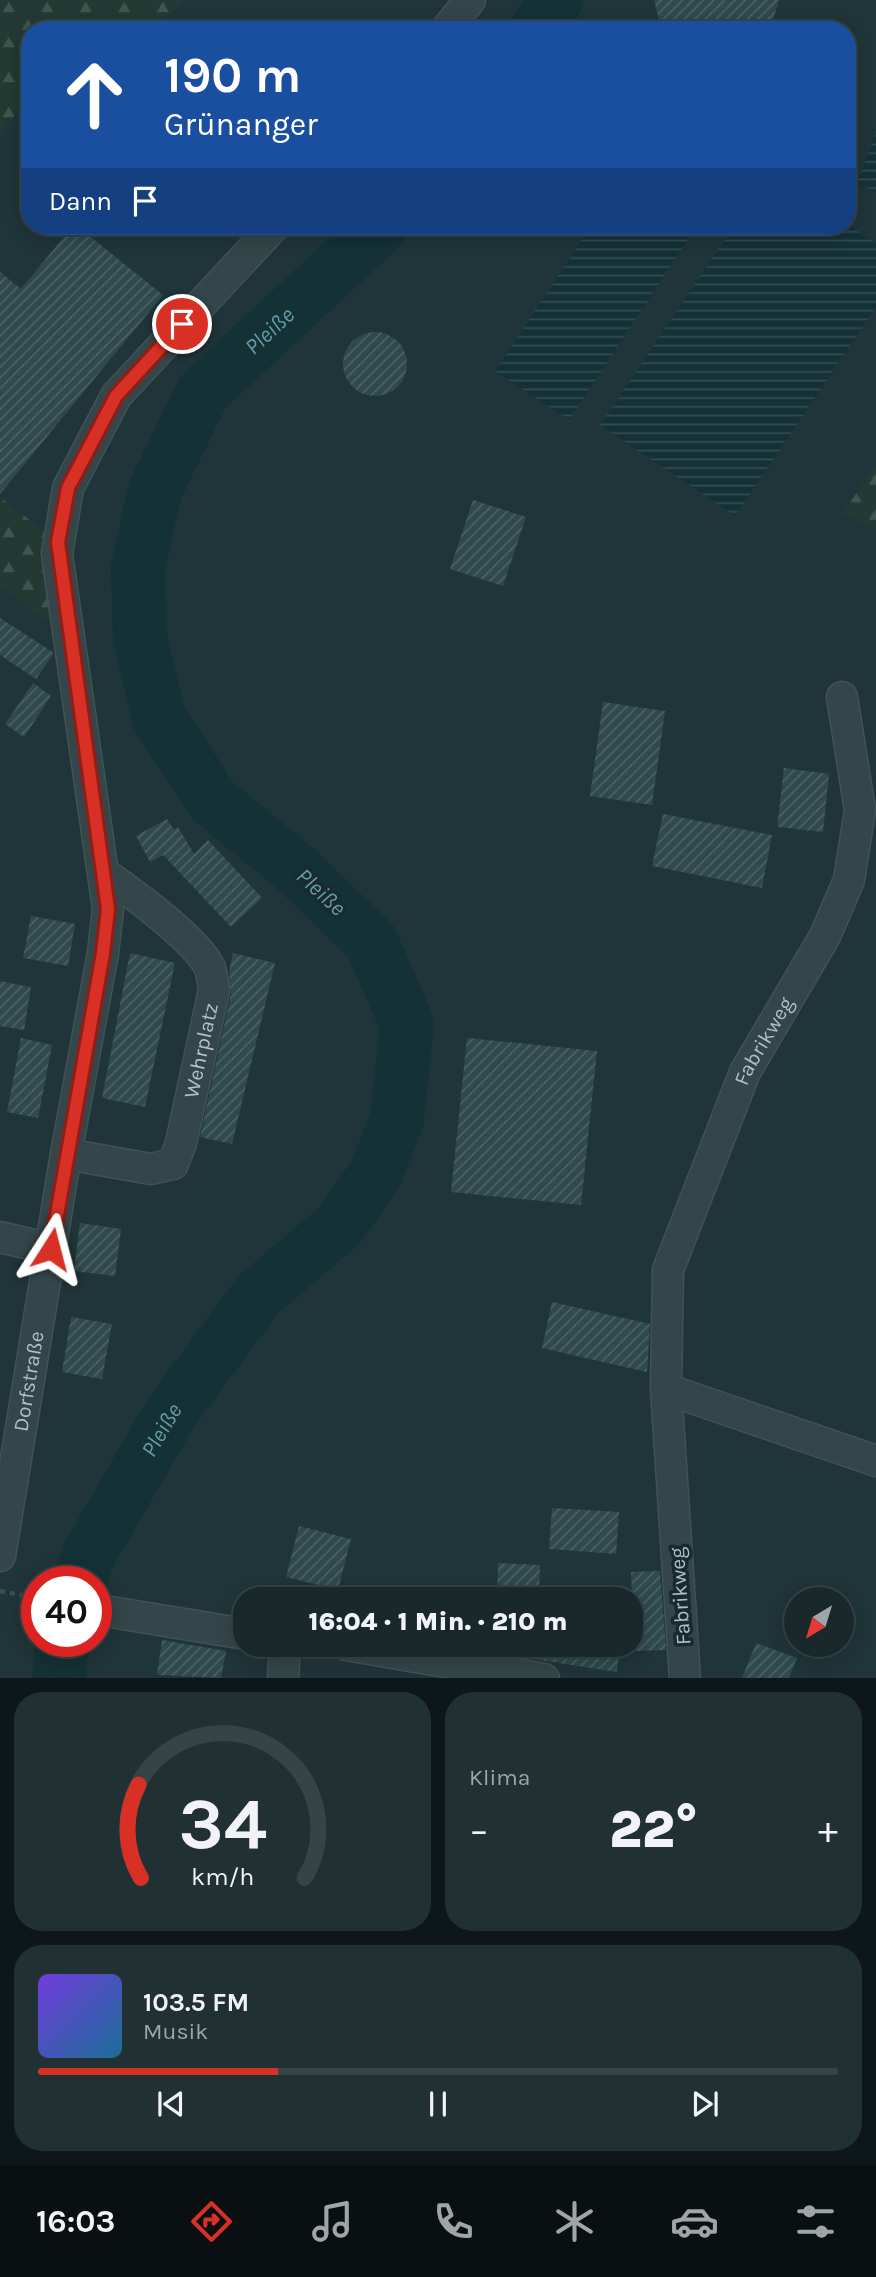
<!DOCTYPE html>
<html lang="de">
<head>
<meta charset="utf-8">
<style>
  :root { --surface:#18282b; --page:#213033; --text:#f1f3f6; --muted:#9fa6a9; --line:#364447; --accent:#d93025 }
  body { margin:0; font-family:Karla,sans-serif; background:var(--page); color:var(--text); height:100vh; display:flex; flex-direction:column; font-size:26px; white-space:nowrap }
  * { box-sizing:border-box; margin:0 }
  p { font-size:23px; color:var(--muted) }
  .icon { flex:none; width:38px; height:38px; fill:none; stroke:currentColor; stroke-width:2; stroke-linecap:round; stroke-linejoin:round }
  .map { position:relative; height:1678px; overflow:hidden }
  .panel { display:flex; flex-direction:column; gap:14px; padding:14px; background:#0d1618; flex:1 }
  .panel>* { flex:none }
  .top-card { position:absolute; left:21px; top:21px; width:835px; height:214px; border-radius:28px; box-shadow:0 4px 18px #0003,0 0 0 2px var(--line); background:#1a4fa0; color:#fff; overflow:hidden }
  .needle { width:46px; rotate:218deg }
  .fabs { position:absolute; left:784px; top:1587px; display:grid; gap:14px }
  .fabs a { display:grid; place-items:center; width:70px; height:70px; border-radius:50%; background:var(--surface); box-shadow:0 4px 18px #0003,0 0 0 2px var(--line); font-size:35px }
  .speed { position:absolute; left:21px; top:1566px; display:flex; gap:14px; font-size:35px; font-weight:700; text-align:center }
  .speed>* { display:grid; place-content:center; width:91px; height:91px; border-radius:50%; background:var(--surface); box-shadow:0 4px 18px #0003,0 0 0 2px var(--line); line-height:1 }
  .speed .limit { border:10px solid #d22; background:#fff; color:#111 }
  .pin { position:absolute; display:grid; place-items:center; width:60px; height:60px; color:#fff; margin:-30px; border:4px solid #fff; border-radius:50%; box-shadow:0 2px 7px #0007 }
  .me { position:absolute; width:77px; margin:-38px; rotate:9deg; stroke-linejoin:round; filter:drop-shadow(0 0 5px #0008) }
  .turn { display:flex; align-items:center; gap:24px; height:147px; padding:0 28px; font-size:32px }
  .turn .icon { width:91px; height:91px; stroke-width:2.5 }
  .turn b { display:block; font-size:49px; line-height:60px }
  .then { display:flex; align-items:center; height:66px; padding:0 28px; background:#0003; gap:14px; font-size:26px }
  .big { font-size:52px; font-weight:800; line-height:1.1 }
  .panel .tile { flex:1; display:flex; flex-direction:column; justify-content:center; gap:10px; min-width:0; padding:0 24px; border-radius:28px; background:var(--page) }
  .panel .dial { align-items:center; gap:0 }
  .dial svg { height:182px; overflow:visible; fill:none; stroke:var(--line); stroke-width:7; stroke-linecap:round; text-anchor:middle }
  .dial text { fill:var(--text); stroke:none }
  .song { display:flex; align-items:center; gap:21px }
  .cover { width:84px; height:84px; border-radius:10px; background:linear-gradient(135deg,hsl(260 70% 55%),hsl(200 70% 35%)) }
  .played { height:7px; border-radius:4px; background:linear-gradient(90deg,var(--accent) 30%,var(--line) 30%) }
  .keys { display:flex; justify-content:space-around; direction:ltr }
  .heat { display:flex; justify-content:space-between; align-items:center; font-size:38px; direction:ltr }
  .panel .tiles { flex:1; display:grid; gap:14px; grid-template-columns:1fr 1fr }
  .tile:last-child { grid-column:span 2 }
  .trip { position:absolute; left:233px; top:1587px; width:410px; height:70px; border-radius:28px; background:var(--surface); box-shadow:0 4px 18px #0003,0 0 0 2px var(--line); font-weight:800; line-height:70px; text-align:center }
  .tab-bar { display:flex; height:112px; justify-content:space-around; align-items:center; background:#0a1011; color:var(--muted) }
  .tab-bar .icon { width:49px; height:49px }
  .tab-bar .on { color:var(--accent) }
  .tab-bar b { font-size:32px; color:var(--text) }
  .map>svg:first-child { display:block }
  .forest { fill:url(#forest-firs) }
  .water { fill:url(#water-rules) }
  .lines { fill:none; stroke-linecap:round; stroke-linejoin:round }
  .river { stroke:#143136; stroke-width:54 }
  .building { fill:url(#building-hatch) }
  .minor-casing { stroke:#405256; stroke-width:33 }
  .path { stroke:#3b524a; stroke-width:4.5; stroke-dasharray:5 5; stroke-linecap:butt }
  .minor { stroke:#344649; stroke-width:30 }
  .route-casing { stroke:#8d1f18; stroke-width:18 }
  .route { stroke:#d93025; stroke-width:12 }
  .labels { text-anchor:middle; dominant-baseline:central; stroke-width:7; stroke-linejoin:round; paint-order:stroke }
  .street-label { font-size:21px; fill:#afc1c6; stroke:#192b2e }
  .water-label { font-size:23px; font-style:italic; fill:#669da6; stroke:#192b2e }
</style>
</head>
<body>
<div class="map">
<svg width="876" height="1679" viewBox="0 0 876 1679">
  <defs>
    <pattern id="forest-firs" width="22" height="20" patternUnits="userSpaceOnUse" patternTransform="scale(1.75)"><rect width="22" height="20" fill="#223a33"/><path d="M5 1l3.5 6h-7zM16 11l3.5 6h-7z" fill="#40554f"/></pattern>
    <pattern id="water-rules" width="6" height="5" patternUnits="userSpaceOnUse" patternTransform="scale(1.75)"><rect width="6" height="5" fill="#143136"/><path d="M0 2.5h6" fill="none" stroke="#344d52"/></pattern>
    <pattern id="building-hatch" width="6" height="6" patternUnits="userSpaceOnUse" patternTransform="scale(1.75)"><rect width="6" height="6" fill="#2f494d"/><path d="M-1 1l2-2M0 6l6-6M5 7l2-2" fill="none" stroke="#4b6165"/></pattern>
  </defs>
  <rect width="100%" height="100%" fill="#203539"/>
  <!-- forest -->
  <g class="forest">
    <path d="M0 0H187L150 30H30V94L0 136Z"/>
    <path d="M876 465V528L842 514Z"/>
    <path d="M0 497 58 542 69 635 0 587Z"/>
  </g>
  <!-- water -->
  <g class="water">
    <path d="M876 133V191L857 184Z"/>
    <path d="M847 224 876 243V307L735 516 600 425 734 226Z"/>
    <path d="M591 226H697L569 420 495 371Z"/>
  </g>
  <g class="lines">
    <!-- river -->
    <g class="river">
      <path d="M536 30 556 0"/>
      <path id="s1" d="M80 1582 88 1556 172 1411 259 1294 338 1227 375 1175 397 1119 407 1024 371 941 296 869 213 801 159 718 140 637 138 568 155 490 203 392 382 226"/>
      <path d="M59 1679 62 1642"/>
    </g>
  </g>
  <!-- building -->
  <g class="building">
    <path d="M654 0H779L770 30H667L660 24Z"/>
    <path d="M73 226H77L163 295 0 494V272L21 289Z"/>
    <circle cx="375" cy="364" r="32"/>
    <path d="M473 500 526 517 503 586 450 569Z"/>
    <path d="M0 618 54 653 36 679 0 655Z"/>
    <path d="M33 683 51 696 24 737 5 724Z"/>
    <path d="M603 702 665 711 652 805 590 796Z"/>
    <path d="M784 768 829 774 823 832 777 827Z"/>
    <path d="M663 814 772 835 762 888 652 866Z"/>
    <path d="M167 819 174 830 178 827 194 854 208 840 262 898 231 927 163 855 150 862 136 836Z"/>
    <path d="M31 916 75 924 68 966 23 958Z"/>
    <path d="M130 953 175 963 145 1107 102 1098Z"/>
    <path d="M233 953 275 963 232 1144 200 1137 231 994 229 972Z"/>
    <path d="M0 981 31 987 24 1030 0 1026Z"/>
    <path d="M21 1038 52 1045 38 1118 7 1112Z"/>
    <path d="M467 1038 597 1051 581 1205 451 1192Z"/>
    <path d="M80 1223 121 1229 115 1276 74 1271Z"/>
    <path d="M552 1302 650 1324 647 1372 542 1348Z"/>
    <path d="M71 1317 112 1324 102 1379 62 1372Z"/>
    <path d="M552 1508 619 1512 616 1554 549 1549Z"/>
    <path d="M299 1526 351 1539 338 1590 286 1577Z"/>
    <path d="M498 1563 540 1565 539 1600H497Z"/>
    <path d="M660 1571 666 1650 634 1651 631 1572Z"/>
    <path d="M162 1640 226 1651 221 1678 157 1675Z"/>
    <path d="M756 1643 797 1658 789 1678H742Z"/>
    <path d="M526 1645H620L617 1672 526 1658Z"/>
  </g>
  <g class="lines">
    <defs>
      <g id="minor">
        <path d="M446 30 470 0"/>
        <path id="s2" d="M66 1154 151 1169 173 1164 181 1143 214 990C213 983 212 975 210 968 197 940 131 892 105 874"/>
        <path d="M0 1237 51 1249"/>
        <path d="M666 1389 876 1461"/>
        <path id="s3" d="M0 1556 66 1154 103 953 108 909 57 554 68 488 116 396 274 226"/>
        <path d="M111 1612 245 1634"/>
        <path d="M346 1645 544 1679"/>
        <path d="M283 1679 285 1645"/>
        <path id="s4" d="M685 1679 666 1389 668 1270 745 1072 825 936 849 880 860 810 842 697"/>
      </g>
    </defs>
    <!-- minor casing -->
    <use href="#minor" class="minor-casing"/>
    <!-- path -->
    <path class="path" d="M0 1591 37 1598"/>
    <!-- minor -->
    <use href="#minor" class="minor"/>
  </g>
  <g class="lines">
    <defs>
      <path id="route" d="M51 1249 103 953 108 909 58 542 68 488 116 396 182 324"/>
    </defs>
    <!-- route casing -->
    <use href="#route" class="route-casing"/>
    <!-- route -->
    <use href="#route" class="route"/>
  </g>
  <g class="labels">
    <!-- street labels -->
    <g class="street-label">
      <text stroke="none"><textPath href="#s4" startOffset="658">Fabrikweg</textPath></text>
      <text stroke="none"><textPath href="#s2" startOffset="226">Wehrplatz</textPath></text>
      <text stroke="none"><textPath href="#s3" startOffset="177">Dorfstraße</textPath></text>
      <text transform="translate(680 1596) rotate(-94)">Fabrikweg</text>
    </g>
    <!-- water labels -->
    <g class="water-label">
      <text stroke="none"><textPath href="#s1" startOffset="1496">Pleiße</textPath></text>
      <text transform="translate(321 892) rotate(43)">Pleiße</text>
      <text stroke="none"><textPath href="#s1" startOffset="173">Pleiße</textPath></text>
    </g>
  </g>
</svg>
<div class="fabs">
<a><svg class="needle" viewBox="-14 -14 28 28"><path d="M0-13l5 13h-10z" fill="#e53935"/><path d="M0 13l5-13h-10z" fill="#9fa6a9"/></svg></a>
</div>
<div class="speed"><div class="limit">40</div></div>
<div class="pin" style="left:182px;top:324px;background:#d93025"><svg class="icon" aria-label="arrive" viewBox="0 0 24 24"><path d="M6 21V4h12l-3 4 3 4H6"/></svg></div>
<svg class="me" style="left:51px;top:1249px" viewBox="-20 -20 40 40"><path d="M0-17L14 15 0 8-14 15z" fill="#d93025" stroke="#fff" stroke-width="4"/></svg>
<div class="trip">16:04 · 1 Min. · 210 m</div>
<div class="top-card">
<div class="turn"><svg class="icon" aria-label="ahead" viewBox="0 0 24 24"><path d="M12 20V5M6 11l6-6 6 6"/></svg><div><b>190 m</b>Grünanger</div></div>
<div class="then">Dann<svg class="icon" aria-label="arrive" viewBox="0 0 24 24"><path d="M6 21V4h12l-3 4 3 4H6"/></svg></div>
</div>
</div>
<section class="panel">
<div class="tiles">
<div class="tile dial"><svg viewBox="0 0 100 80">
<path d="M14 69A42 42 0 1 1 86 69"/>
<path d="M14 69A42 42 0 0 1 13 28" stroke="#d93025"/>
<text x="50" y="56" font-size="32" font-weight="700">34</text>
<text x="50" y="72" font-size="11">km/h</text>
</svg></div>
<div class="tile"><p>Klima</p>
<div class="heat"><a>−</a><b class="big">22°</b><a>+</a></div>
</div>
<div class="tile">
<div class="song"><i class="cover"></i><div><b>103.5 FM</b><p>Musik</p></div></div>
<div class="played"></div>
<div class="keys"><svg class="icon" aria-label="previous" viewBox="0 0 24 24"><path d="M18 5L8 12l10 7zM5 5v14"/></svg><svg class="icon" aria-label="pause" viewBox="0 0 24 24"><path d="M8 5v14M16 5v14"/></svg><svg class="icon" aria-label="next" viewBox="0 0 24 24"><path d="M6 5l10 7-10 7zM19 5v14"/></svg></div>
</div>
</div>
</section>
<nav class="tab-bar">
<b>16:03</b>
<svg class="icon on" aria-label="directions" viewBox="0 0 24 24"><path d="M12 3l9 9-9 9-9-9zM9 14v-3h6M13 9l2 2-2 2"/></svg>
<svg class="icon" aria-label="music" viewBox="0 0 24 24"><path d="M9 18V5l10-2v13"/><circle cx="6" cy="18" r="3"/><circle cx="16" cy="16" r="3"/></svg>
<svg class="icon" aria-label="phone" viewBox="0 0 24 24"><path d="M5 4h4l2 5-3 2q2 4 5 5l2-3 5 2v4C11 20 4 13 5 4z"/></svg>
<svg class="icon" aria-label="climate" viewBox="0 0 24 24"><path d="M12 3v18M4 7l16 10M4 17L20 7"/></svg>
<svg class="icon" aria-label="car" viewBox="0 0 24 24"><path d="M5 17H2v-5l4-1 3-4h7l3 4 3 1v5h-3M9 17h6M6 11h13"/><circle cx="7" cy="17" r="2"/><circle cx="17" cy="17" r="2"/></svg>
<svg class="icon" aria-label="filters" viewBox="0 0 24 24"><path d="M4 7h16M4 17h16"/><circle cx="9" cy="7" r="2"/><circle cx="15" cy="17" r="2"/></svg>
</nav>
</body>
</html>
